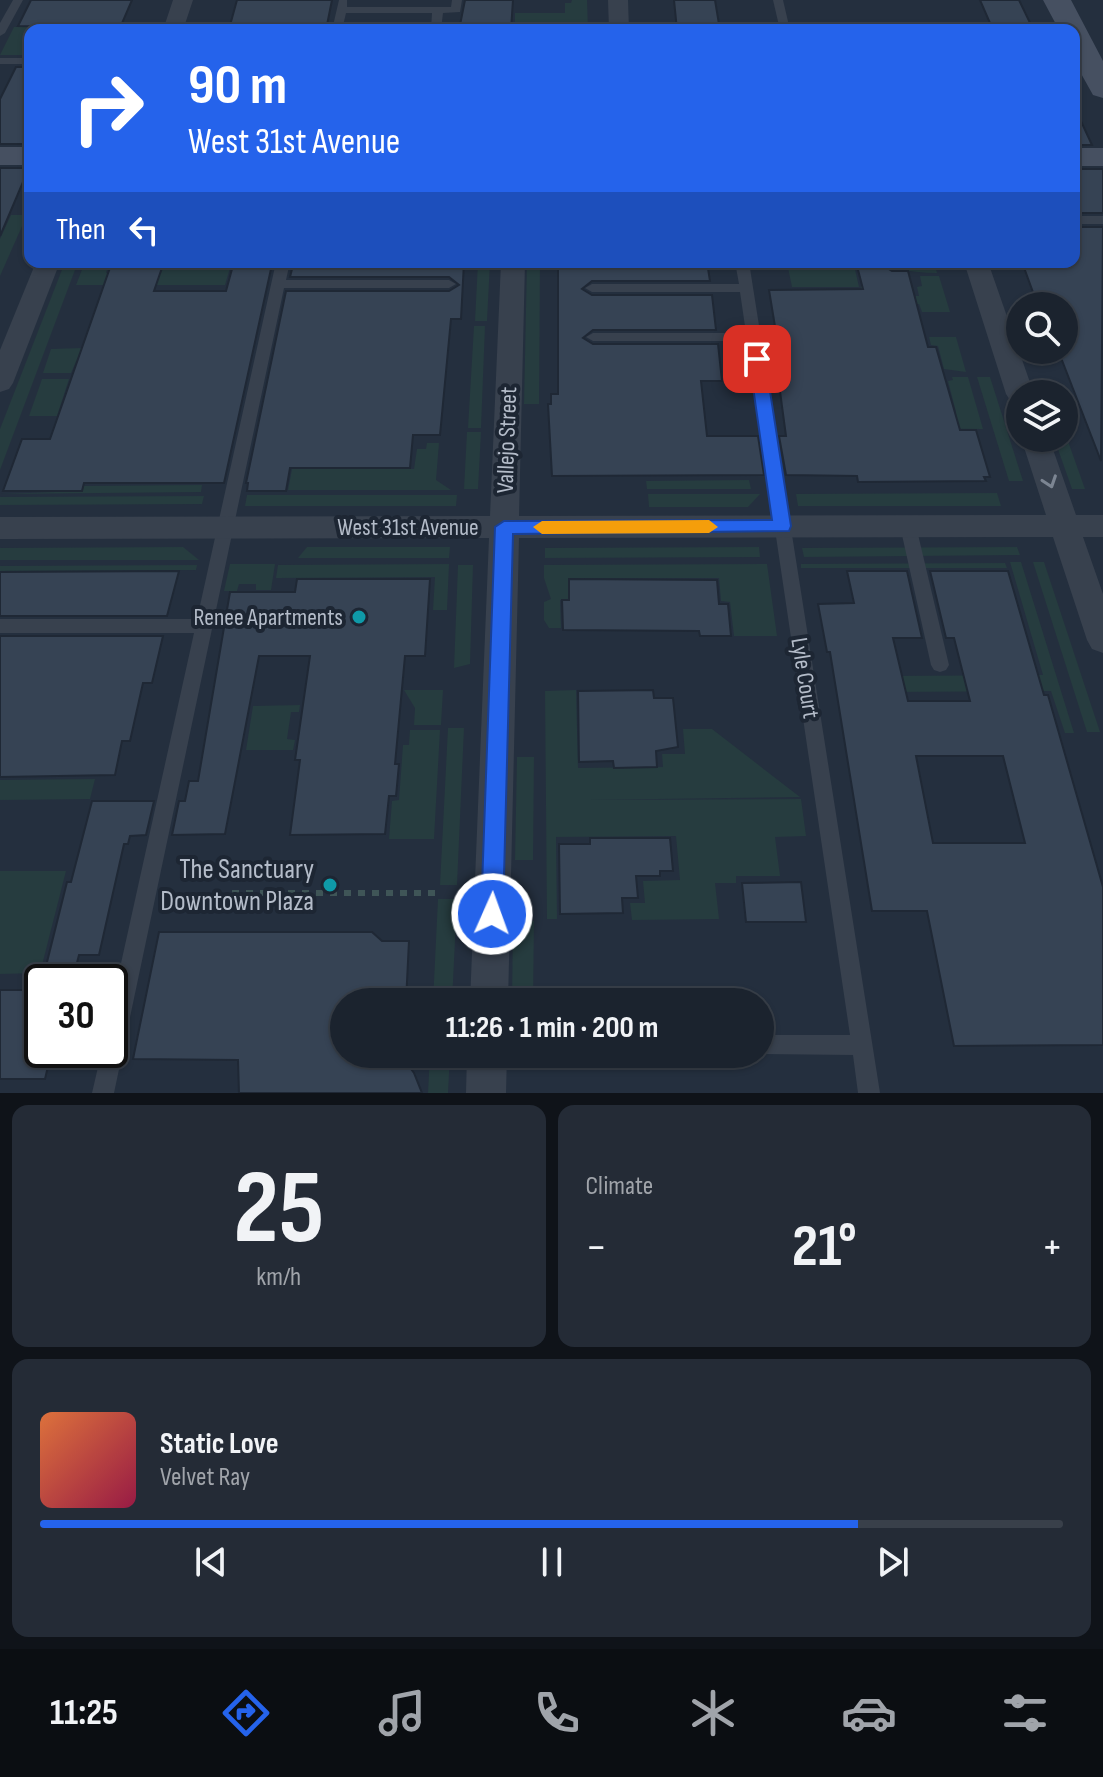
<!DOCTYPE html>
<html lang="en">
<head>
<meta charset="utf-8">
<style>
  :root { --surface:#1b232e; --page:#242b36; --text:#f1f3f6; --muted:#a0a4aa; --line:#39404a; --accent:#2563eb }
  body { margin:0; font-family:"Sofia Sans Condensed",sans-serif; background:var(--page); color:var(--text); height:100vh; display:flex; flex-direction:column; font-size:30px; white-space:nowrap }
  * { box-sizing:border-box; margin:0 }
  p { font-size:26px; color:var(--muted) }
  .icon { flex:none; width:44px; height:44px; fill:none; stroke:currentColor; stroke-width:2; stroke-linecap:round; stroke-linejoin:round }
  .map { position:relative; height:1093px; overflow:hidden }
  .panel { display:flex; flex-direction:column; gap:12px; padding:12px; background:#0f1319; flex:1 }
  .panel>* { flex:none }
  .guide { position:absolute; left:24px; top:24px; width:1056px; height:244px; border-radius:16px; box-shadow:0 2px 6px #0004,0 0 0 2px var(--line); background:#2563eb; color:#fff; overflow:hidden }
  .tools { position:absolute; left:1006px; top:292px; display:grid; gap:16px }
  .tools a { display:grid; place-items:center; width:72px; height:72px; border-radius:50%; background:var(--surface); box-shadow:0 2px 6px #0004,0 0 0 2px var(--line); font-size:40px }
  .speed { position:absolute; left:24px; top:964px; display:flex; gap:16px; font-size:40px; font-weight:700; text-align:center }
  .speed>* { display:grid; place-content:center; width:104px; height:104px; border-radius:50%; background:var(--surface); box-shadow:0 2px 6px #0004,0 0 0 2px var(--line); line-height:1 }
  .speed .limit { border:4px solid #111; border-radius:12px; background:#fff; color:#111 }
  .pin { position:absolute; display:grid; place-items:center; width:68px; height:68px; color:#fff; margin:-34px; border-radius:16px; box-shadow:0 4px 12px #0006 }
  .me { position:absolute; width:88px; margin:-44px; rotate:2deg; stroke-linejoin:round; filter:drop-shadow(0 0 6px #0008) }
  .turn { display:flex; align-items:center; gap:28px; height:168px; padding:0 32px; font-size:36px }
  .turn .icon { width:104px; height:104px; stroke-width:2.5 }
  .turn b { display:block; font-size:56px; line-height:68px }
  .then { display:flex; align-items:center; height:76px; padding:0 32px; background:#0003; gap:16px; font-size:30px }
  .big { font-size:60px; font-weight:700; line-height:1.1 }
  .panel .tile { flex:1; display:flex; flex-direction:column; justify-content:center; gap:12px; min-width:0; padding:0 28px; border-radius:16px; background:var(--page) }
  .panel .dial { align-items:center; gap:0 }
  .dial b { font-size:104px; line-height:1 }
  .song { display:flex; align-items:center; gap:24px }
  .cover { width:96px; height:96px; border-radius:12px; background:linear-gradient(135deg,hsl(20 70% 55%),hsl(340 70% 35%)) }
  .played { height:8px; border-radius:4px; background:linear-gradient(90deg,var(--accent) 80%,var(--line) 80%) }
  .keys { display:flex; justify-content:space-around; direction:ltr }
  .heat { display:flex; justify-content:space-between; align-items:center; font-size:44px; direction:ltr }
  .panel .tiles { flex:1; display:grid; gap:12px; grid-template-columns:1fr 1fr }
  .tile:last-child { grid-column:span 2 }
  .trip { position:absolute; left:330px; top:988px; width:444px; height:80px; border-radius:40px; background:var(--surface); box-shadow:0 2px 6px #0004,0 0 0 2px var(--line); font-weight:700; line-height:80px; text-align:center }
  .tabs { display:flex; height:128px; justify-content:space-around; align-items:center; background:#0b0e12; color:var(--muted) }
  .tabs .icon { width:56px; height:56px }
  .tabs .selected { color:var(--accent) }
  .tabs b { font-size:36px; color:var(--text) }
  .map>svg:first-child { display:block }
  .green { fill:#263c3f }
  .building { fill:#364354; stroke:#1f2835; stroke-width:2; fill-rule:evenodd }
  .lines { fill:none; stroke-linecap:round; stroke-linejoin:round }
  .path { stroke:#3f5557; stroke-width:6; stroke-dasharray:7 7; stroke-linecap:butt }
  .lane { fill:#38414e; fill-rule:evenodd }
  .street { fill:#38414e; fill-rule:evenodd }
  .secondary { fill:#465061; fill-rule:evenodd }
  .oneway { stroke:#7c8592 }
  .route { fill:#2563eb; stroke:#184099; stroke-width:2 }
  .slow { fill:#f59e0b }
  .culture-dot { fill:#0f9aa8; stroke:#1d2633; stroke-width:3 }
  .labels { text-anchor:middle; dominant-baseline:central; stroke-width:8; stroke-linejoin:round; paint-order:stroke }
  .street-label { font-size:24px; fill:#b4bcc9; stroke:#1d2633 }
  .poi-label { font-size:24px; fill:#b4bcc9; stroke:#1d2633; text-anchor:end }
  .near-poi-label { font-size:28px; fill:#b4bcc9; stroke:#1d2633; text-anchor:end }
</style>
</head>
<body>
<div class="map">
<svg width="1103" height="1093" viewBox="0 0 1103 1093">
  <rect width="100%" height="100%" fill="#242f3e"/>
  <!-- green -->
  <g class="green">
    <path d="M572 0H587L588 30H515V13H565V3H571Z"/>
    <path d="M75 12 69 29 97 30H30V55H0L14 27 40 26 47 13Z"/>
    <path d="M11 215H27L0 276V239Z"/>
    <path d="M65 262H78L0 470V429Z"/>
    <path d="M85 262H109L106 273H161L165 263 264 262 263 268H230L225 285H76Z"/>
    <path d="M478 262H490L487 321H475Z"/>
    <path d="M527 262H540L539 404H524Z"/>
    <path d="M757 262H934L937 273C908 273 884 265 854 265L859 287H792L787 263Z"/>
    <path d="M920 276H939L950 312H922L919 304 832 305 829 289H861V286H869L871 296H919L917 287 922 286Z"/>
    <path d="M474 326H485L481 428H468Z"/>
    <path d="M929 337H956L966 372 944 369 938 346 931 345Z"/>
    <path d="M82 348 71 373H43L51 349Z"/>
    <path d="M952 377H968L983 429 878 428 843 412H956L948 381 953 380Z"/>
    <path d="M977 377H990L1023 481H1009Z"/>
    <path d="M42 379H69L57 416H29Z"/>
    <path d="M1064 430 1085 489H1072L1054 438H1064Z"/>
    <path d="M467 432H481L478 489H464Z"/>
    <path d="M427 443H439L436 480 451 490H288L292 469H414L417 449H426Z"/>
    <path d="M749 480 751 489H647L646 481Z"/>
    <path d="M202 485 201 492 1 494 82 491 84 486Z"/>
    <path d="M997 493 1001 506H798L796 494Z"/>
    <path d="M648 494H760L748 507H649Z"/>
    <path d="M247 495H457L456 506H245Z"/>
    <path d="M204 496 202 504 0 505V497Z"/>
    <path d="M183 547 199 560H0V548Z"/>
    <path d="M307 547H450L449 558H298Z"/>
    <path d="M759 547 760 557 545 558V548Z"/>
    <path d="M1017 547 1020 555 804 557 802 548Z"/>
    <path d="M1010 562H1021L1074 733H1065L1051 691 883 692 880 676 1043 675Z"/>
    <path d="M1033 562H1044L1100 732H1087Z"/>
    <path d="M1005 563 1007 568H801V564Z"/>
    <path d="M230 564H275L271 590H256V584H239L237 591H224Z"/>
    <path d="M449 564 447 610H433L435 577 276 578 278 565Z"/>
    <path d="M767 564 777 636H734L730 602 721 601 719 578H568V600H560L561 628H549L544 620V602L551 599 544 578V565Z"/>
    <path d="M197 565 196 570 0 571V566Z"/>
    <path d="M458 565H473L470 664 454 668Z"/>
    <path d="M404 690H443L441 725H414L415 708Z"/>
    <path d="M576 690 578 768 663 767 662 754H685L683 729H712L800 797 587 800 801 799 806 836 775 837 780 876H736V883H715L719 919 632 920 630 903H645L643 881 680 880 676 836 556 837 557 919H547L545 691Z"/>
    <path d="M300 705 299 712H291L287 739 295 740 293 750H246L253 706Z"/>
    <path d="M448 728H464L457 885H440Z"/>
    <path d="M410 730H440L434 839H389L392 801 399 800 403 745H409Z"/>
    <path d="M517 757H534L533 860H515Z"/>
    <path d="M95 779 90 799 0 800V780Z"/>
    <path d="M0 871H66L40 973 0 974Z"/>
    <path d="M438 899H457L452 1002H433Z"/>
    <path d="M513 921H534L533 1002H512Z"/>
    <path d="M430 1054H450L448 1093H428Z"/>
  </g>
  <!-- building -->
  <g class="building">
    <path d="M31 0H132L120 28 18 26Z"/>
    <path d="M237 0H332L326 30 229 29Z"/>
    <path d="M465 0H513L511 30H459Z"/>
    <path d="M674 0H715L720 30H677Z"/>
    <path d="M980 0H1019L1033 29 993 30Z"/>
    <path d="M16 67H30V144H0V99Z"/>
    <path d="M1074 106 1092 145H1074Z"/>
    <path d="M0 168H29L0 236Z"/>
    <rect x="1074" y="169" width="29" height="44"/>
    <path d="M1074 227H1103L1101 461 1058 350H1064V306H1038L1022 262H1074Z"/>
    <path d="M112 262H164L154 291H226L232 269H271L224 483H84L82 491H3L22 439H50Z"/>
    <path d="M299 262H464L461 319H451L440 435H413L410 468H290L286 491H247L248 483H246L286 291H449L459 285 449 277H290L292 269H297Z"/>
    <path d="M561 262H707L710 281H592L582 289 592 295H712L716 330H593L583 338 593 344H718L722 381H701L707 436H758L764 475 552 476 548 404H551V394H558V267H561Z"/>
    <path d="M857 266H884L892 271H908L928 347H936L960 430H976L990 477H984L986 481 858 482 857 476 786 475 779 436H786L777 369H782L769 290 863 289Z"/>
    <path d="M179 571 167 616H0V572Z"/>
    <path d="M847 571H907L922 638H893L908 701H970L954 638H946L930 571H1008L1044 695H1048L1103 887V1045L954 1046 927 911H872L830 652H827L818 604 854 603ZM916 756H1003L1025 843H933Z"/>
    <path d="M297 579H430L425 656H405L395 764H399L396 796H389L385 834 290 835 300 760H295L310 656H259L225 834 172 835 179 801H185L189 781H198L230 592H295Z"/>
    <path d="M569 579 717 580 719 604H728L731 636H700L699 631 563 630 562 600H569Z"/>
    <path d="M0 636H163L152 683H143L130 741H122L115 775 0 777Z"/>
    <path d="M653 690 654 698H673L678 747 656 751 657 767 614 768 613 761 579 762 578 691Z"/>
    <path d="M92 801H154L146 835 130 836 128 844H124L99 955H79L72 982H42L67 882H71Z"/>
    <path d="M590 838H670L673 871H660V876H636L638 898H622L623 913 560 914 559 844H590Z"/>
    <path d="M801 882 806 922H746L742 883Z"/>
    <path d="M159 932H372L382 941H409L406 1002H344V1054H400L414 1073 422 1093H239L238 1060 133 1059Z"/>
    <path d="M0 990H42V1050H52L45 1079H0Z"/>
  </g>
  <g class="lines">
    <!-- path -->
    <path class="path" d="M232 893H435"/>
    <!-- lane -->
    <g class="lane">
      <path d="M13 0H23L5 33 0 36V23Z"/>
      <path d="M339 0H347V7H451L452 0H462L460 12 443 13 441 30H431L432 13H346L342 30H332Z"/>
      <path d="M773 0H783L790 30H780Z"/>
      <rect x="0" y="58" width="30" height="6"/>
      <rect x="1074" y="216" width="29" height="8"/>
      <path d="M276 262H290L286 280H449L456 284 449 288H284L114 1093H92L102 1050H110V1013L194 633H0V619H197Z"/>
      <path d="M735 262H749L880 1093H858L853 1055 757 1054H760V1035H850L747 341H593L586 337 593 333H746L740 292H592L585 288 592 284H739Z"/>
      <path d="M908 520 916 526 949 665 946 670 940 672 934 670 931 665 900 526Z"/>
    </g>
    <!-- street -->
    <g class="street">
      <path d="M173 0H193L183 30H163Z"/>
      <path d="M608 0H628L629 30H609Z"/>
      <path d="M36 262H60L13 383 9 389 0 392V350Z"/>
      <path d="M501 262H525L519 516 1046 515 1021 438H1049L1076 515H1103V537H1083L1103 594V653L1092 649 1087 640 1053 537 519 538 508 1002H470L489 538 0 539V517L490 516Z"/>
      <path d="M964 262H988L1034 394H1020V403L1010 400 1006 394Z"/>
      <path d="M467 1054H507L506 1093H466Z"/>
    </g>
    <!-- secondary -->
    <g class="secondary">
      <path d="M1043 0H1071L1103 61V98L1093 95 1074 61V30H1059Z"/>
      <rect x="0" y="147" width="30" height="18"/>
      <rect x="1074" y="148" width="29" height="18"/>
    </g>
  </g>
  <!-- one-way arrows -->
  <defs><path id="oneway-chevron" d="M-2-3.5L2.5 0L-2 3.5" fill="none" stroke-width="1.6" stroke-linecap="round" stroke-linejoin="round" transform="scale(2)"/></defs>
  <use class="oneway" href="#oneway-chevron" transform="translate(1050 482) rotate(71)"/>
  <!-- route -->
  <path class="route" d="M757 354 765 359 791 526 789 531 513 534 503 914 500 921 492 924 484 921 481 914 495 527 504 521 772 520 749 359Z"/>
  <!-- slow -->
  <path class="slow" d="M709 520 718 527 709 533 542 534 533 527 542 521Z"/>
  <!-- markers -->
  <g class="culture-dot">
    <circle cx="359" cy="617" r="8"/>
    <circle cx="330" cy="885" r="8"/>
  </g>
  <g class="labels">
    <!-- street labels -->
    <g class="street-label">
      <text transform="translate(507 440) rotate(-88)">Vallejo Street</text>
      <text x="408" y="527">West 31st Avenue</text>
      <text transform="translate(805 678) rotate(81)">Lyle Court</text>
    </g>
    <!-- poi labels -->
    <g class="poi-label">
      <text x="343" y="617">Renee Apartments</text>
    </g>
    <!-- near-poi labels -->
    <g class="near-poi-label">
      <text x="314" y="869">The Sanctuary<tspan x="314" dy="32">Downtown Plaza</tspan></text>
    </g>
  </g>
</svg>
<div class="tools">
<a><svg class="icon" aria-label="search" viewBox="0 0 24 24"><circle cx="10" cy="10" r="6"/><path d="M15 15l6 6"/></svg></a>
<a><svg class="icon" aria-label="layers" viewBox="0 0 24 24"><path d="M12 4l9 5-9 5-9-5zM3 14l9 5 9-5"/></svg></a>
</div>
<div class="speed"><div class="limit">30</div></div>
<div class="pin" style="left:757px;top:359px;background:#d93025"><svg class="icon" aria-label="arrive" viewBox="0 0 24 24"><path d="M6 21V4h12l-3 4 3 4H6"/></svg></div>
<svg class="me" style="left:492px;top:914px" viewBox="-20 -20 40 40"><circle r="17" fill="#2563eb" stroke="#fff" stroke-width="3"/><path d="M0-11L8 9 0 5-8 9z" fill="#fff"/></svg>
<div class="trip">11:26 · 1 min · 200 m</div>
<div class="guide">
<div class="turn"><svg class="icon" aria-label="right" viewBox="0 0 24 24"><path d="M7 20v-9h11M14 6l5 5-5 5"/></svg><div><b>90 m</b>West 31st Avenue</div></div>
<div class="then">Then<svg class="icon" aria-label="left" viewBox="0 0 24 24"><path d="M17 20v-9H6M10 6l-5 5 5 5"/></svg></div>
</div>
</div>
<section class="panel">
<div class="tiles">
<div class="tile dial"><b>25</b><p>km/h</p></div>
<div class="tile"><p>Climate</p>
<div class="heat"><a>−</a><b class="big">21°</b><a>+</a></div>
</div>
<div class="tile">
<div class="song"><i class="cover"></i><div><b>Static Love</b><p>Velvet Ray</p></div></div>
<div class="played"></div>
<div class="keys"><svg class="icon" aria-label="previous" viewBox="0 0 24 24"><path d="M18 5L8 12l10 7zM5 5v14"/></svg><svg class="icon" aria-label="pause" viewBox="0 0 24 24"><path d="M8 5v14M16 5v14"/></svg><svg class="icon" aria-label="next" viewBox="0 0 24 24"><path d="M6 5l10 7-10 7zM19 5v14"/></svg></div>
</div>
</div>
</section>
<nav class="tabs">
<b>11:25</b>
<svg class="icon selected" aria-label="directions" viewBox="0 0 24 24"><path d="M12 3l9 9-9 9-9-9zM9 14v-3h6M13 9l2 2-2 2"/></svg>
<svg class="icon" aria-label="music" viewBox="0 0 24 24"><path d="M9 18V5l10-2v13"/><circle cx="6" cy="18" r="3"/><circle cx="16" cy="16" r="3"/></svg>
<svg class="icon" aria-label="phone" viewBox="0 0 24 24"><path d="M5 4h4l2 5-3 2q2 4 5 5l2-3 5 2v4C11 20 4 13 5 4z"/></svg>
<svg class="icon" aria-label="climate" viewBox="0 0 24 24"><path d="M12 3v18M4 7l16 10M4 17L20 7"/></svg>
<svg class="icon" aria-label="car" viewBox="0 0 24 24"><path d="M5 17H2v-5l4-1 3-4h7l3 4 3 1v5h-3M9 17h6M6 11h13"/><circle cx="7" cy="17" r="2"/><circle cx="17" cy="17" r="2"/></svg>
<svg class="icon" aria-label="filters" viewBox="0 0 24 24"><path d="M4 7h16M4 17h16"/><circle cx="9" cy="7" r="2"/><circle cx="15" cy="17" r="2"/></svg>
</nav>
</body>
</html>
